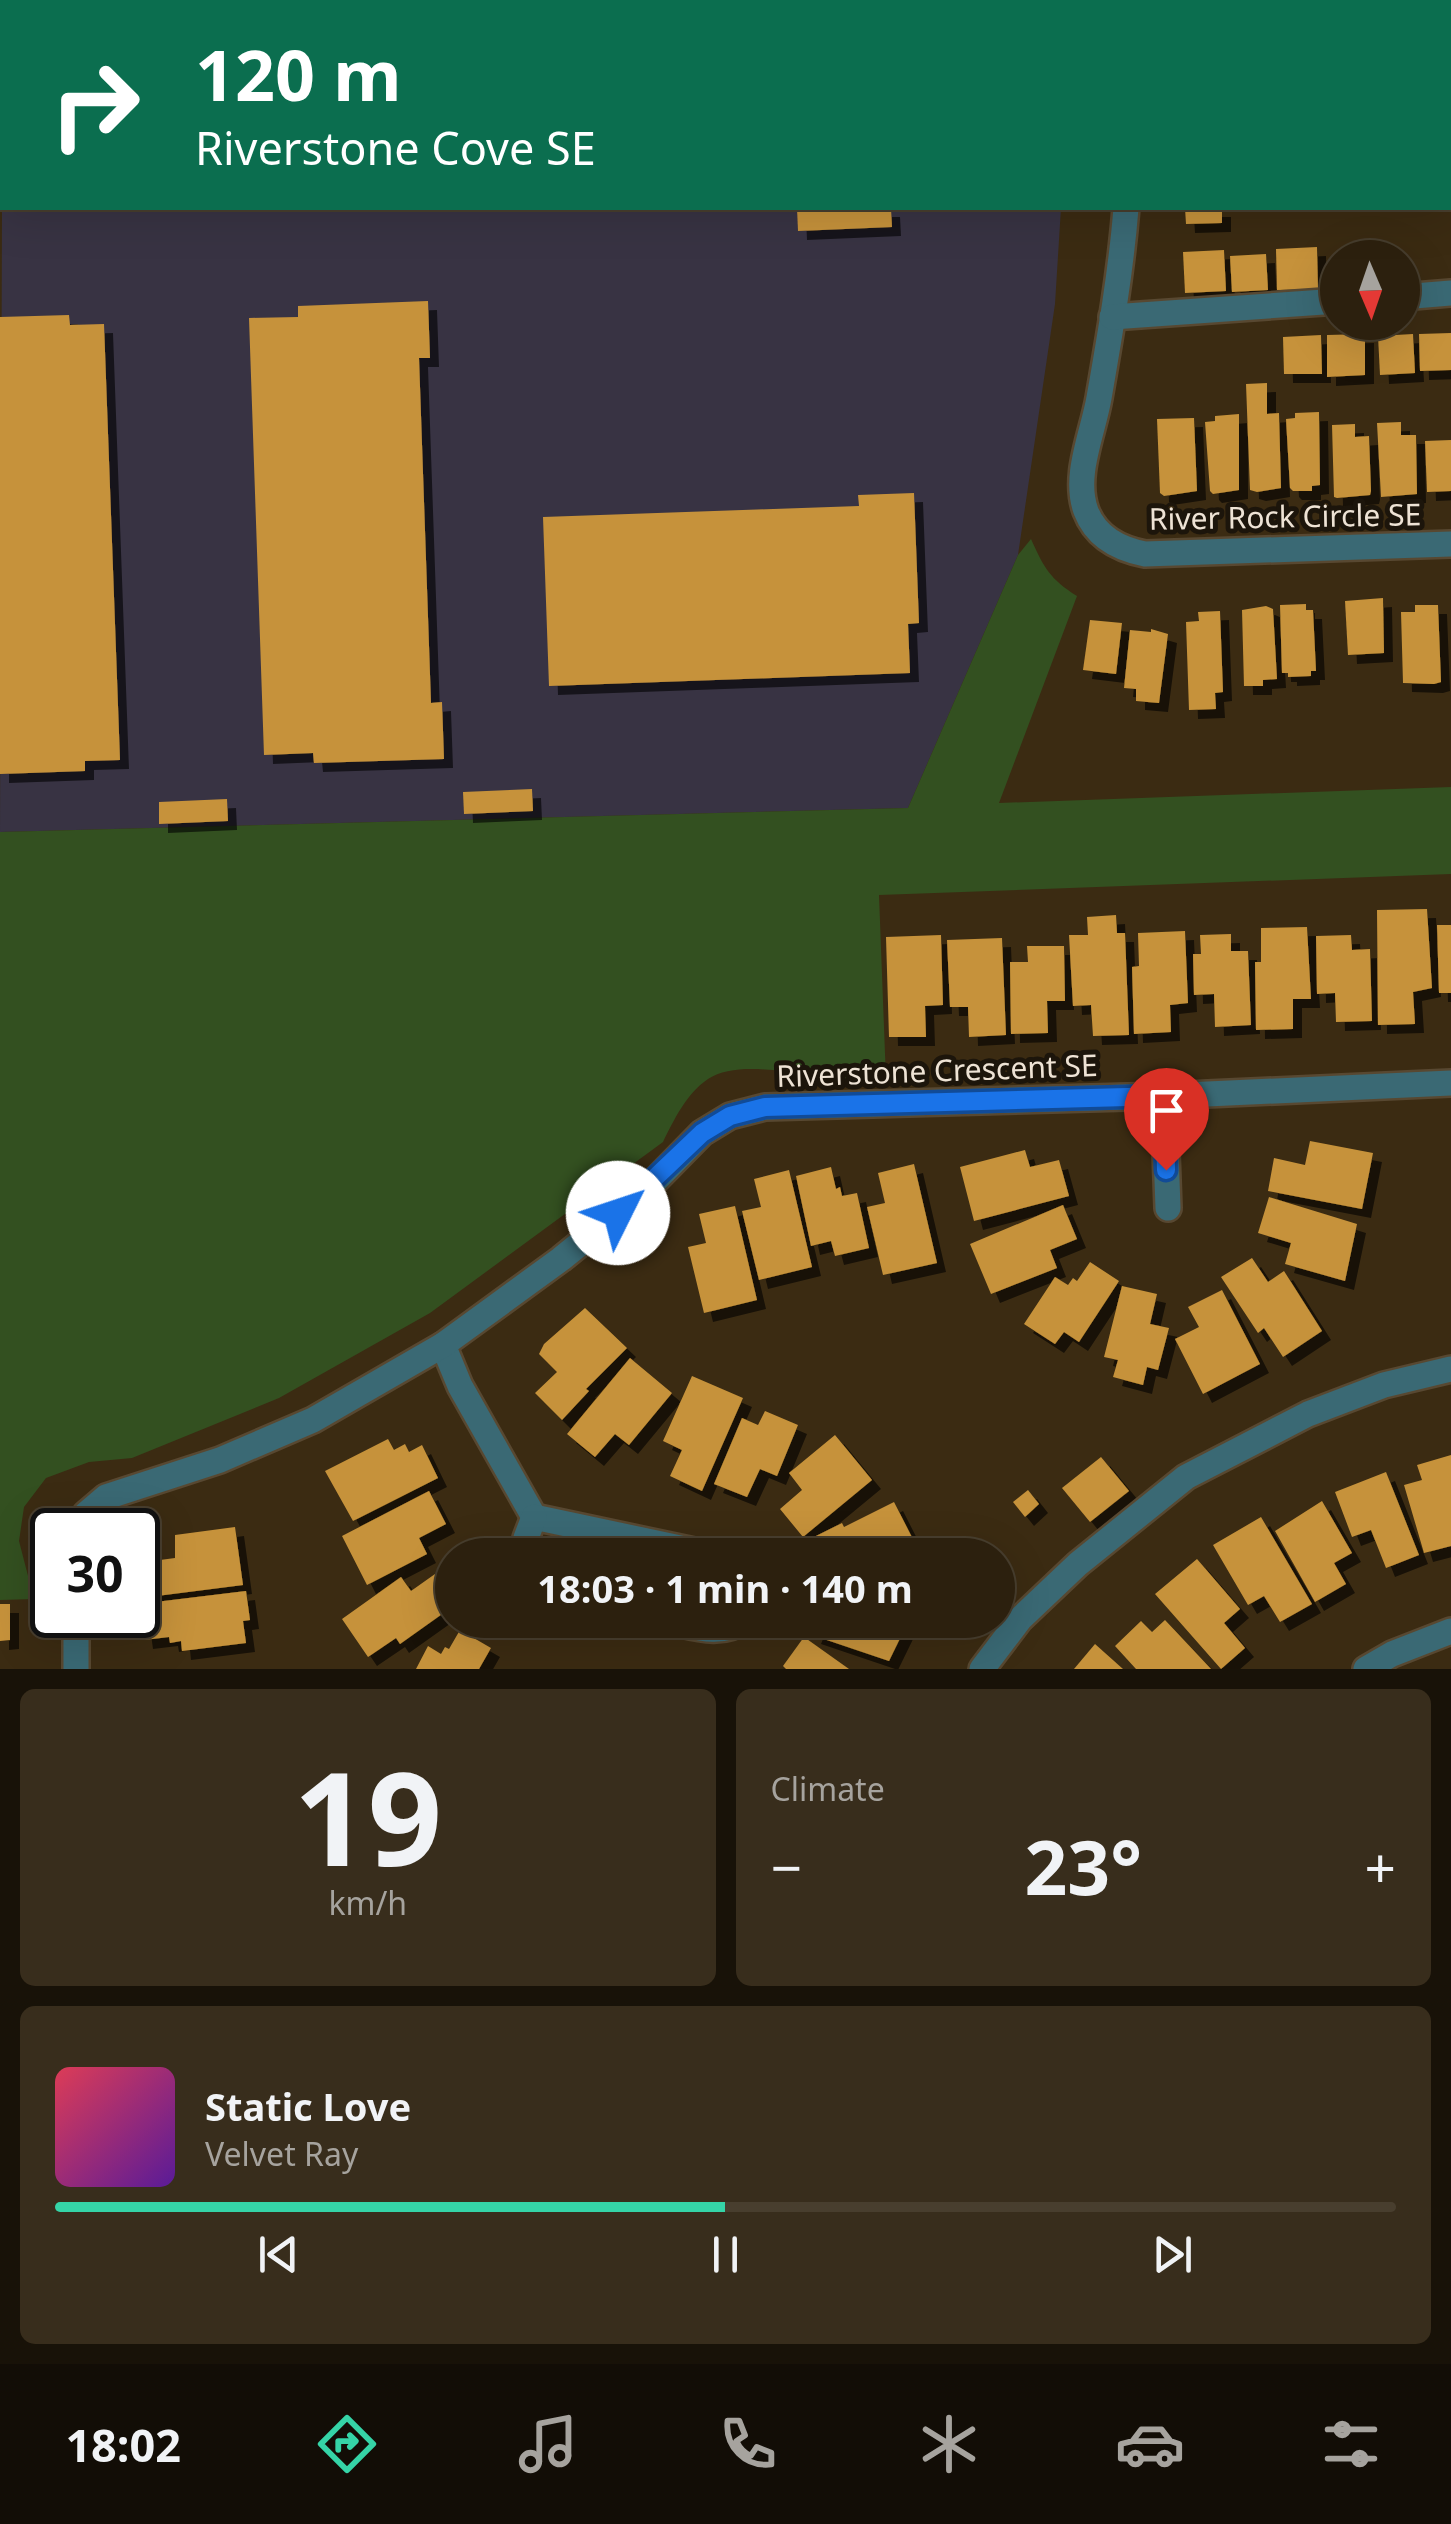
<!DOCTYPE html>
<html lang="en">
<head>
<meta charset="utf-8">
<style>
  :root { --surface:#2c200e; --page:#382d1c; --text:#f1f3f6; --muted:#a6a39e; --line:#483e2e; --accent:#35d4a7 }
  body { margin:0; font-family:"Noto Sans",sans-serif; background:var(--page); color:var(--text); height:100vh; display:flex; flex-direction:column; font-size:38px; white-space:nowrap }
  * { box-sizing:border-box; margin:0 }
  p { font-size:32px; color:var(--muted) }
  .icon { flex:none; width:55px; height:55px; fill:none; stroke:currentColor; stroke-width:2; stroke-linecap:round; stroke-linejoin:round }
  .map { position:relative; height:1669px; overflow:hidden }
  .side { display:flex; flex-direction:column; gap:20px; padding:20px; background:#181208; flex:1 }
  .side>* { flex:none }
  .guide { position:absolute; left:0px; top:0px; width:1452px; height:210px; box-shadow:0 10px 40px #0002,0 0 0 2px var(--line); background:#0b6e4f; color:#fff; overflow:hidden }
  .needle { width:65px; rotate:178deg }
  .fabs { position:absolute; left:1320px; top:240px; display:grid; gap:20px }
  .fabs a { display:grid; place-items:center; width:100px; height:100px; border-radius:50%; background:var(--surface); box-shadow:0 10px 40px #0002,0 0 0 2px var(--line); font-size:50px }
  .speed { position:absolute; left:30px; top:1508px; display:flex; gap:20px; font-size:50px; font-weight:700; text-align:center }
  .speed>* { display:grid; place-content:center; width:130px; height:130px; border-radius:50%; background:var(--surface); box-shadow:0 10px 40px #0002,0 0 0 2px var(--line); line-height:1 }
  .speed .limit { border:5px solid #111; border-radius:15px; background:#fff; color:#111 }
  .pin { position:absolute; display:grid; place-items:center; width:85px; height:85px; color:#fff; margin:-102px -42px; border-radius:50% 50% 50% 0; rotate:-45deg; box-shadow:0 0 10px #0007 }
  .pin .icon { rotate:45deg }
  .me { position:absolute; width:110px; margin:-55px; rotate:49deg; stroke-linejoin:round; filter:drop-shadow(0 0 8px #0008) }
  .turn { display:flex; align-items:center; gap:35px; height:210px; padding:0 30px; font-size:45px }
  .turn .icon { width:130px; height:130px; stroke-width:2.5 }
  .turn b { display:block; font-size:70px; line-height:85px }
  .big { font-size:75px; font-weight:700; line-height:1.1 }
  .side .card { flex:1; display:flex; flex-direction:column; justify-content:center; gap:15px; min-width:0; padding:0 35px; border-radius:15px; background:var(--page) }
  .side .dial { align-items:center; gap:0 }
  .dial b { font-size:130px; line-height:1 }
  .song { display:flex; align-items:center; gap:30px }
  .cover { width:120px; height:120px; border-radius:15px; background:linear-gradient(135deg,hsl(350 70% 55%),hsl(270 70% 35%)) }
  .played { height:10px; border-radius:5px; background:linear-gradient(90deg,var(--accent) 50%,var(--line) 50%) }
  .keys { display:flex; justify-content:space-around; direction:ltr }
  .heat { display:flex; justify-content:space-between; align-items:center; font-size:55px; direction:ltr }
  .side .tiles { flex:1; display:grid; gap:20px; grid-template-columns:1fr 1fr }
  .card:last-child { grid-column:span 2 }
  .trip { position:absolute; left:435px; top:1538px; width:580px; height:100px; border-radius:50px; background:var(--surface); box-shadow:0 10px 40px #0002,0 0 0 2px var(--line); font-weight:700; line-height:100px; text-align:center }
  .menu { display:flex; height:160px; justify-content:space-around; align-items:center; background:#120d06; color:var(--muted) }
  .menu .icon { width:70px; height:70px }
  .menu .current { color:var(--accent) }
  .menu b { font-size:45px; color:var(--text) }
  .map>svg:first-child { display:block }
  .commercial { fill:#383343 }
  .green { fill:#335020 }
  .building { fill:#c6923a; filter:url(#shadow) }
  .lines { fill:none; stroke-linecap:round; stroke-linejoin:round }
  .minor-casing { stroke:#584831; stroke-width:30 }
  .minor { stroke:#3a6974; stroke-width:25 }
  .route-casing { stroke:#114b97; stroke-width:25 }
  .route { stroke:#1a73e8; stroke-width:18 }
  .labels { text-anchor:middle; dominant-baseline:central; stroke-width:10; stroke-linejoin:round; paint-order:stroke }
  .street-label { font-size:30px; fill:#eee3d5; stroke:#1c150b }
</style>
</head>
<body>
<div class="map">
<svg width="1451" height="1669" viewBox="0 0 1451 1669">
  <defs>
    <filter id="shadow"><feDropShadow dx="9" dy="9" stdDeviation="0" flood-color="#0009"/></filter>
  </defs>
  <rect width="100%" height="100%" fill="#3b2b12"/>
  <!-- commercial -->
  <g class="commercial">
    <path d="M0 0H332L333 2H2L0 103Z"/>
    <path d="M434 0H1074V2Z"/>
    <path d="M2 203V208H1061L1055 304 1018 555 908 808 0 832Z"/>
  </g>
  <!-- green -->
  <path class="green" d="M1031 539C1044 568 1050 579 1077 596L999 803 1451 787V874L879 895 886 1080C871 1080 855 1082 839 1080 804 1076 740 1058 708 1079 686 1094 674 1120 663 1142L430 1313 279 1398 132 1458 89 1462 46 1478 24 1507 19 1541 34 1599 0 1600V832L908 808 1018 555Z"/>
  <!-- building -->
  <g class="building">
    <path d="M797 208H891L892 227 798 231Z"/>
    <path d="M1185 208H1222V223L1186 224Z"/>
    <path d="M1317 247 1318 289 1277 290 1276 249Z"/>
    <path d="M1224 250 1226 291 1185 293 1183 252Z"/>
    <path d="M1266 254 1268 290 1232 292 1230 256Z"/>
    <path d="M428 301 430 358H419L431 703 442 702 444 759 314 763 313 753 264 755 249 318 298 317V306Z"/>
    <path d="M69 315 70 325 104 324 120 760 85 761V771L0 774V317Z"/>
    <path d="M1451 333V370L1420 371 1419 334Z"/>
    <path d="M1365 334V375L1327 377V335Z"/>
    <path d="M1413 334 1415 373 1380 375 1378 336Z"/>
    <path d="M1321 335 1322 374H1284L1283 337Z"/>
    <path d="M1267 383V414L1279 413 1281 488 1257 492 1250 490 1246 384Z"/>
    <path d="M1319 412 1320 485 1312 486V491H1293L1290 488 1286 419 1295 418V413Z"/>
    <path d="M1239 414V490L1213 494 1210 491 1205 422 1215 421V416Z"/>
    <path d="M1194 418 1197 491 1164 496 1160 493 1157 419Z"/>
    <path d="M1401 422V435H1416L1417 494 1381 497 1377 423Z"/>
    <path d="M1355 424V437L1369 436 1371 491 1370 495 1337 498 1334 497 1332 425Z"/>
    <path d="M1451 440V491L1427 492 1425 441Z"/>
    <path d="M914 493 919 623 908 624 910 673 549 686 543 517 859 506 858 495Z"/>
    <path d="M1383 598 1384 653 1348 655 1345 601Z"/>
    <path d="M1306 604V610H1313L1316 671H1311V676L1288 677V673H1282L1280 605Z"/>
    <path d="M1415 605H1438L1441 682 1434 684 1403 683 1401 612H1415Z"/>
    <path d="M1266 606 1273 609 1277 679 1263 680V686H1244L1242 610Z"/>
    <path d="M1220 611 1223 692 1215 693 1216 709 1189 710 1186 622 1199 621 1198 612Z"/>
    <path d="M1090 620 1122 623 1116 674 1083 670Z"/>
    <path d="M1151 629 1168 634 1159 703 1136 701V689L1124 688 1130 630 1151 632Z"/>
    <path d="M532 789 533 811 464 814 463 792Z"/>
    <path d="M227 799 228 821 159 824V802Z"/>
    <path d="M1427 909 1432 988 1413 992 1415 1024 1378 1025 1377 910Z"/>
    <path d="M1116 915 1117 933H1125L1129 1035 1093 1036 1091 1005 1073 1006 1069 935H1088L1087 917Z"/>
    <path d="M1437 925H1451V993H1439Z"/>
    <path d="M1307 927 1311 999H1293V1029L1256 1030 1255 962H1261V928Z"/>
    <path d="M1185 931 1188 1003 1170 1005 1171 1032 1134 1034 1132 967 1139 966 1138 933Z"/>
    <path d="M1231 934V951H1248L1251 1025 1215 1027 1214 994 1194 995 1193 954H1201L1200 935Z"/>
    <path d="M941 935 943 1005 925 1006 926 1037H889L886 937Z"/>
    <path d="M1351 935 1352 950 1370 949 1372 1021 1336 1022 1335 993 1317 994 1316 936Z"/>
    <path d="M1002 938 1006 1035 969 1037 968 1007H950L947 940Z"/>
    <path d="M1027 946H1064L1065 1001H1047L1048 1033 1011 1034 1010 962H1028Z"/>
    <path d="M1310 1141 1373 1153 1362 1209 1268 1191 1274 1158 1305 1165Z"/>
    <path d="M1025 1150 1030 1167 1059 1160 1069 1196 974 1221 960 1167Z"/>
    <path d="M914 1164 937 1263 883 1275 867 1207 885 1203 878 1173Z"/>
    <path d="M831 1167 836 1189 840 1187 842 1196 857 1193 869 1248 835 1256 831 1241 811 1246 796 1176Z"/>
    <path d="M789 1170 812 1267 759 1280 742 1211 761 1207 754 1179Z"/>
    <path d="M1269 1197 1357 1224 1345 1281 1285 1264 1291 1243 1258 1233Z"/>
    <path d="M1063 1205 1077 1239 1050 1250 1057 1268 991 1294 970 1244Z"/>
    <path d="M735 1206 757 1300 704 1313 688 1247 706 1243 699 1214Z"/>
    <path d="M1252 1258 1268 1282 1284 1271 1322 1331 1283 1357 1264 1328 1258 1333 1221 1277Z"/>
    <path d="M1090 1262 1119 1281 1079 1342 1064 1332 1055 1344 1024 1324 1055 1277 1068 1285 1073 1278 1077 1281Z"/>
    <path d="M1122 1286 1157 1294 1150 1324 1169 1328 1158 1370 1147 1367 1143 1385 1113 1377 1118 1360 1104 1357Z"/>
    <path d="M1222 1290 1260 1364 1203 1394 1175 1339 1199 1327 1188 1307Z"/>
    <path d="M585 1308 627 1348 586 1389 589 1391 562 1420 535 1393 557 1372 539 1354 544 1344Z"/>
    <path d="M630 1358 672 1393 629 1445 615 1434 595 1457 567 1434Z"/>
    <path d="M692 1376 743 1398 702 1491 670 1476 682 1450 663 1441Z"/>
    <path d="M765 1411 798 1425 777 1476 760 1469 747 1497 714 1484 742 1418 758 1425Z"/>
    <path d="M835 1435 872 1480 803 1537 780 1509 802 1490 789 1473Z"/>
    <path d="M388 1439 394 1450 405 1444 409 1452 422 1445 438 1478 353 1521 325 1471Z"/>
    <path d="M1451 1455V1546L1424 1553 1404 1485 1422 1480 1417 1465Z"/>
    <path d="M1101 1457 1129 1491 1090 1522 1062 1488Z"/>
    <path d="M1386 1472 1419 1555 1386 1568 1371 1530 1352 1537 1335 1492Z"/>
    <path d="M1028 1490 1039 1504 1025 1517 1013 1502Z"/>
    <path d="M429 1491 446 1524 419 1538 427 1554 367 1585 342 1536Z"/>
    <path d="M1322 1501 1352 1553 1334 1563 1346 1584 1315 1602 1275 1531Z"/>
    <path d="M894 1502 920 1553 813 1555 806 1541 842 1523 844 1527Z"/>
    <path d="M1261 1517 1312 1604 1280 1622 1264 1596 1248 1605 1213 1545Z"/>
    <path d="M235 1527 243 1585 149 1597 145 1562 175 1558V1535Z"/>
    <path d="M1197 1559 1240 1609 1224 1623 1245 1648 1221 1669 1155 1594Z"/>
    <path d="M435 1574 452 1599V1607L400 1644 396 1638 368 1657 342 1619 401 1577 411 1591Z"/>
    <path d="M246 1591 250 1620 243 1621 246 1643 182 1651 181 1641 170 1643 169 1637 144 1640 139 1604Z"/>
    <path d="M0 1604H10V1640L0 1641Z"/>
    <path d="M818 1620H909L889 1661 812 1635Z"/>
    <path d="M1165 1620 1211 1669H1136L1115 1646 1141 1621 1152 1632Z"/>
    <path d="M460 1630 491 1648 479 1669H416L428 1646 441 1654 445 1647 449 1649Z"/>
    <path d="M804 1637 849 1669H786L783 1666Z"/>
    <path d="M1095 1644 1123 1669H1074Z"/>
  </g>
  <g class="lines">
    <defs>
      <g id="minor">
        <path d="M1128 0V2"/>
        <path d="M272 2 274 0"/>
        <path d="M372 2V0"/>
        <path d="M1305 2V0"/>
        <path d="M0 54H2"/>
        <path d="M0 154H2"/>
        <path d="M1126 208C1121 271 1110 335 1099 398 1093 433 1073 476 1086 511 1096 537 1119 549 1145 554L1451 544"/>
        <path d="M1402 297 1451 293"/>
        <path d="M1112 317 1338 301"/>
        <path d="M1164 1096 1168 1208"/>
        <path d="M443 1345 460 1386 534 1517 713 1555"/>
        <path d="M78 1530 86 1514 106 1497 220 1460 313 1420 443 1345 561 1259 646 1190 702 1133 730 1116 765 1107 1164 1096 1451 1083"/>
        <path d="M524 1555 526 1538 534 1517"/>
        <path d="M76 1615V1669"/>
        <path d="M662 1620C690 1625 720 1638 744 1620"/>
        <path d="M982 1669 1020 1619 1078 1564 1186 1477 1308 1414 1384 1385 1451 1369"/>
        <path d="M1366 1669 1392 1654 1451 1631"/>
      </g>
    </defs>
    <!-- minor casing -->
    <use href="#minor" class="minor-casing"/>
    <!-- minor -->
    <use href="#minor" class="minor"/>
  </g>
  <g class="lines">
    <defs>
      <path id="route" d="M618 1213 702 1133 730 1116 765 1107 1164 1096 1166 1170"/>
    </defs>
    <!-- route casing -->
    <use href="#route" class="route-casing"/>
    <!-- route -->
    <use href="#route" class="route"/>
  </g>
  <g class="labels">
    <!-- street labels -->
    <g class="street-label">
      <text transform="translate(1285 516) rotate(-1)">River Rock Circle SE</text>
      <text transform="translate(937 1070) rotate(-2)">Riverstone Crescent SE</text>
    </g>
  </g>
</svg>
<div class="fabs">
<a><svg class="needle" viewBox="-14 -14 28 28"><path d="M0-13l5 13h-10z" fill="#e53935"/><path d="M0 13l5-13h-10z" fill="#a6a39e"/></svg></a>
</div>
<div class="speed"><div class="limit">30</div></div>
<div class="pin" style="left:1166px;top:1170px;background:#d93025"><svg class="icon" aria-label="arrive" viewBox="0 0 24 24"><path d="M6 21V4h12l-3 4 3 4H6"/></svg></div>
<svg class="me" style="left:618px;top:1213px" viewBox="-20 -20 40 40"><circle r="19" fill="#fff"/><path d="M0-13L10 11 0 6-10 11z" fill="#1a73e8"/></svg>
<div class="trip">18:03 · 1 min · 140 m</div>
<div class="guide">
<div class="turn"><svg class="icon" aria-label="right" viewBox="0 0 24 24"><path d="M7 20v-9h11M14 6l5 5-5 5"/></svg><div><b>120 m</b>Riverstone Cove SE</div></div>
</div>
</div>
<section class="side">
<div class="tiles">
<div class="card dial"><b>19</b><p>km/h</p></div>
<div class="card"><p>Climate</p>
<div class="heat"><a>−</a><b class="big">23°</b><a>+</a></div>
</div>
<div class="card">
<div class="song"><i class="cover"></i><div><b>Static Love</b><p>Velvet Ray</p></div></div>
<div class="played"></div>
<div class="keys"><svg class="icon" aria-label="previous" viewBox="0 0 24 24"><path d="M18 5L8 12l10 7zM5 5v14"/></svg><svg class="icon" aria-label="pause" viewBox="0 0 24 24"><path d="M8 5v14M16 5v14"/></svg><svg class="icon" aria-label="next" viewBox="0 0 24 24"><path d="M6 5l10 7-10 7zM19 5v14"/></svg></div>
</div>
</div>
</section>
<nav class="menu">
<b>18:02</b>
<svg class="icon current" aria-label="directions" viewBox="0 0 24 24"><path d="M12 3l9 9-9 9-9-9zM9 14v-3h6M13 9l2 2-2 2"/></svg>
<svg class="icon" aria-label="music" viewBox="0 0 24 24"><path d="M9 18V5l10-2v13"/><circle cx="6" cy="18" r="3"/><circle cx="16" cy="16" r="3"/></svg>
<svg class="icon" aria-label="phone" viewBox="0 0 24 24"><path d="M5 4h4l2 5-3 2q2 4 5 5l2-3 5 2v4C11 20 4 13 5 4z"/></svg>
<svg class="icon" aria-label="climate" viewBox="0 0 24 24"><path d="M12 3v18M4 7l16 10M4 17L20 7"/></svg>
<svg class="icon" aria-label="car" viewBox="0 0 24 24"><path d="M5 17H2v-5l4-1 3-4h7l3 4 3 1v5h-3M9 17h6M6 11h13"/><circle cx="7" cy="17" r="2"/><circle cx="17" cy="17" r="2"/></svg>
<svg class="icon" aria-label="filters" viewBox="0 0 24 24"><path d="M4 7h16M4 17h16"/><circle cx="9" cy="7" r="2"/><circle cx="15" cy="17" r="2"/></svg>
</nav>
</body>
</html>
